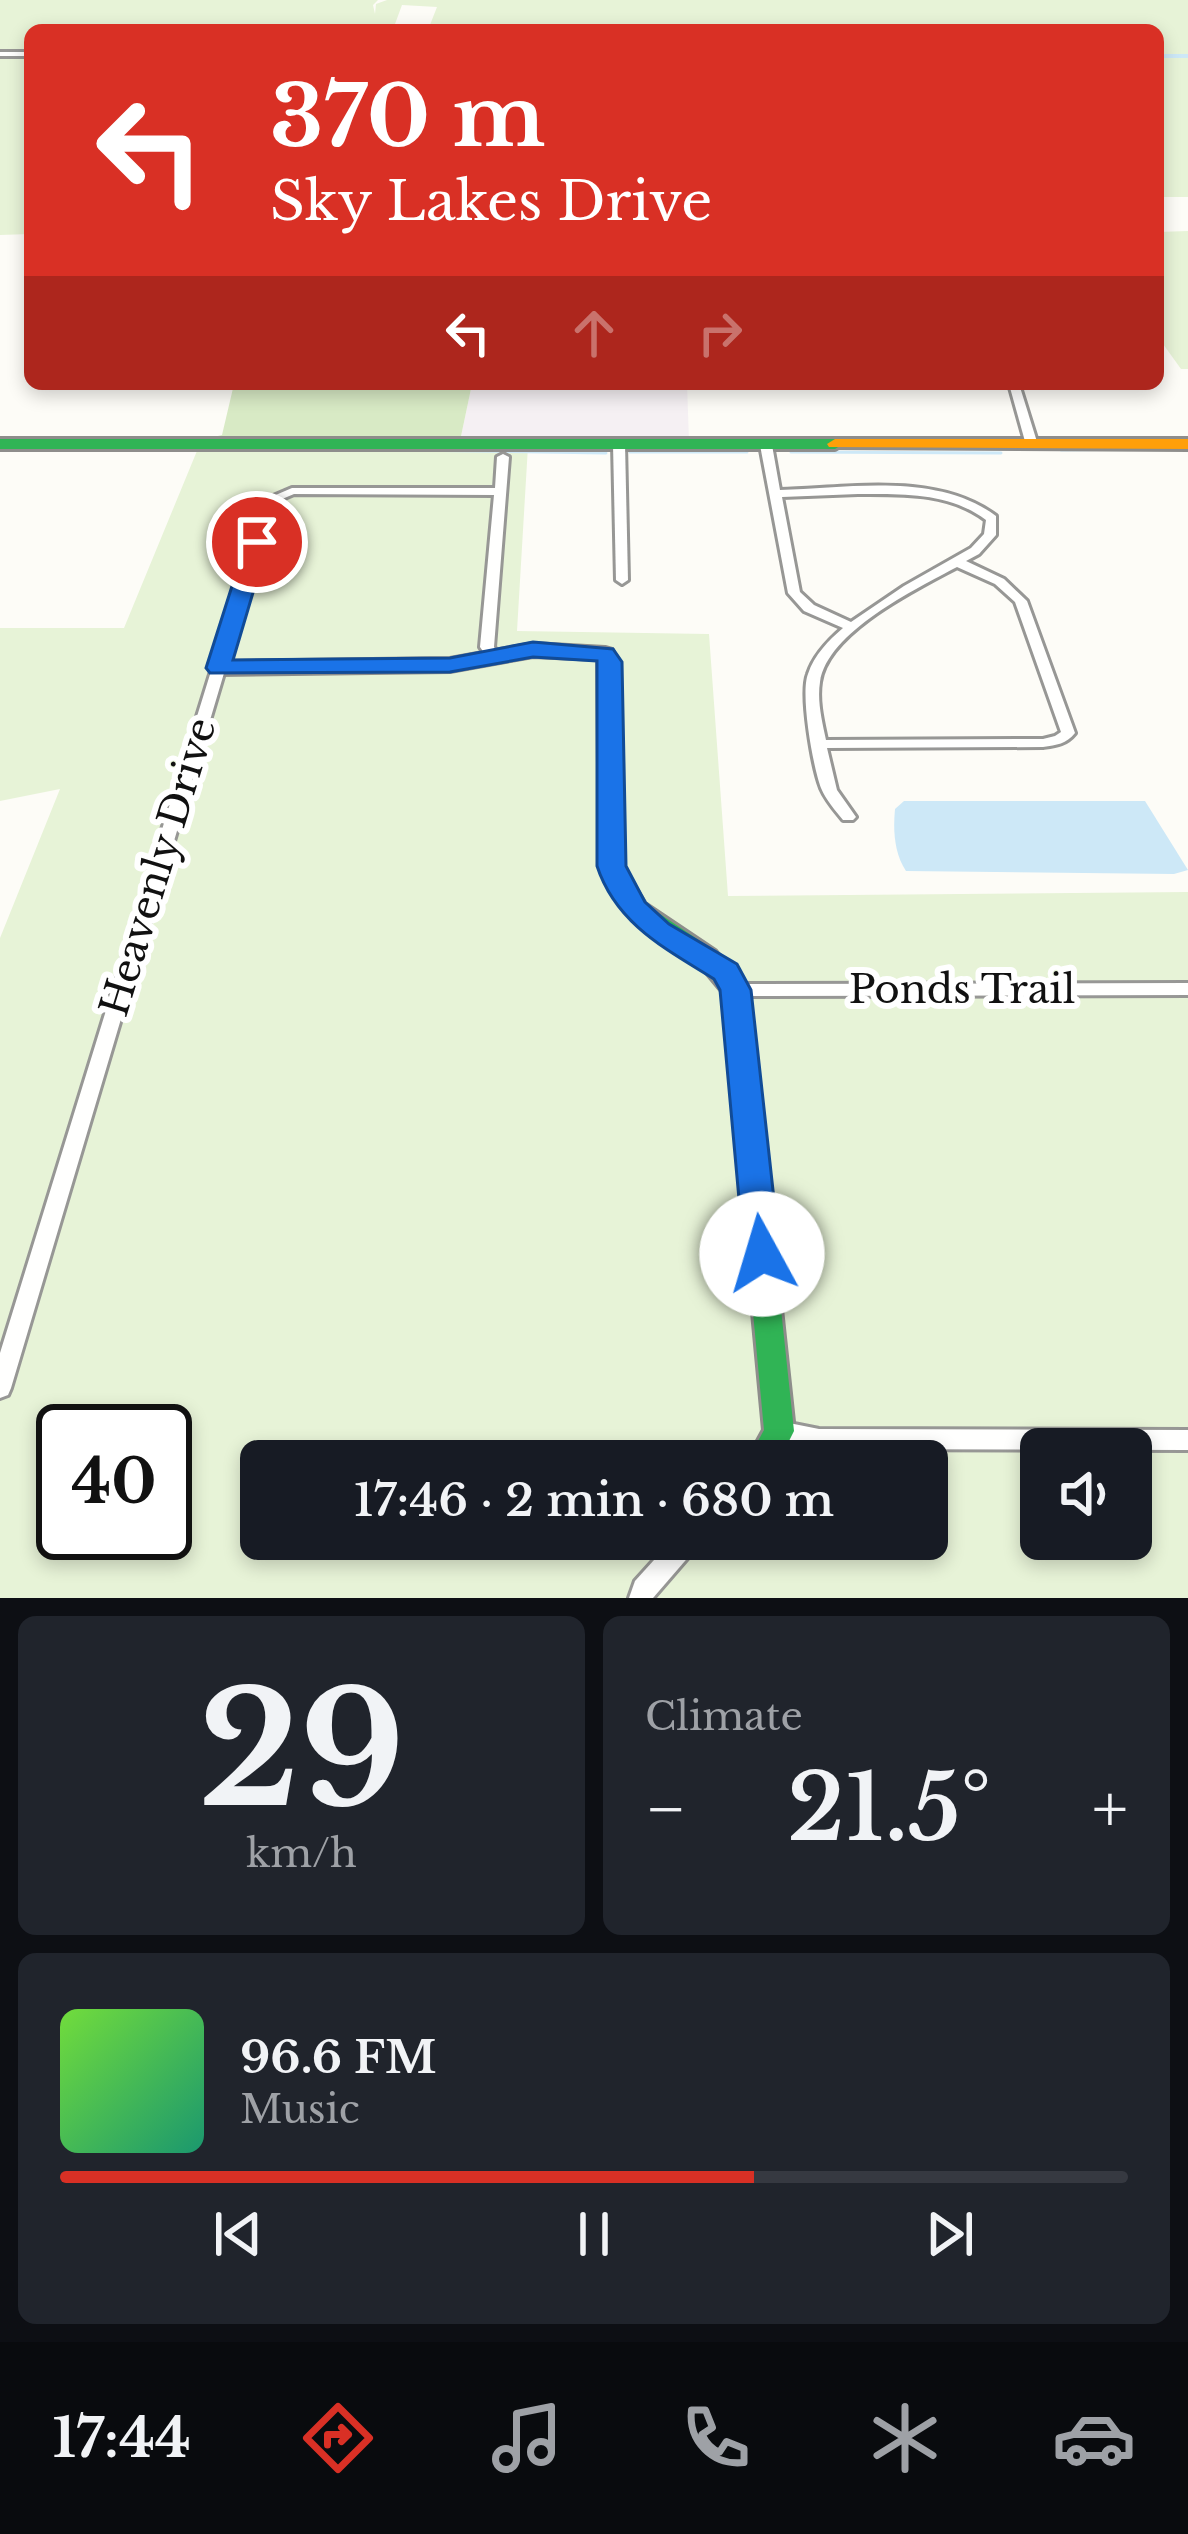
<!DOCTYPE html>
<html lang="en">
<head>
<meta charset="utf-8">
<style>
  :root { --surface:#171b24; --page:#20242c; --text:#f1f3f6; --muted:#9ea1a6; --line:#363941; --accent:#d93025 }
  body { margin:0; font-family:"Libre Baskerville",serif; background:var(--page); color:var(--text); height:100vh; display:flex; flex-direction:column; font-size:45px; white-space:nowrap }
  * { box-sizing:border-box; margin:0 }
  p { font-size:39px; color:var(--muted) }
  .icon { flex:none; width:66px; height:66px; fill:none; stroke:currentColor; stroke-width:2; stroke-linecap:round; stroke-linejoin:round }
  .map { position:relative; height:1598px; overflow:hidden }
  .drawer { display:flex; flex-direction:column; gap:18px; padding:18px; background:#0d0f14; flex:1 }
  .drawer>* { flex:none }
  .banner { position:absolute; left:24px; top:24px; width:1140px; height:366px; border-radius:18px; box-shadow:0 6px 18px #0003; background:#d93025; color:#fff; overflow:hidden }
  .fabs { position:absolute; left:1020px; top:1428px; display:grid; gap:24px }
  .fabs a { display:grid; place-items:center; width:132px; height:132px; border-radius:18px; background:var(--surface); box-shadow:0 6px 18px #0003; font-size:60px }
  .speed { position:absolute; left:36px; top:1404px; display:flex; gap:24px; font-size:60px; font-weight:700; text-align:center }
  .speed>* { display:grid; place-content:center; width:156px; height:156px; border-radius:50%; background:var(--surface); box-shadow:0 6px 18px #0003; line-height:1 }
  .speed .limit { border:6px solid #111; border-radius:18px; background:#fff; color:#111 }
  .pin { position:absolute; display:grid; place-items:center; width:102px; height:102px; color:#fff; margin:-51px; border:6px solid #fff; border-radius:50%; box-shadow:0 3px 12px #0007 }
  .me { position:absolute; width:132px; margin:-66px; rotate:354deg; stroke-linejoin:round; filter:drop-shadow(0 0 9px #0008) }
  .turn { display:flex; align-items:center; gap:42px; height:252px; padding:0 48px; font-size:54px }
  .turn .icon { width:156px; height:156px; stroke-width:2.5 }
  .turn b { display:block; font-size:84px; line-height:102px }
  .lanes { display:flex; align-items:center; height:114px; padding:0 48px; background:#0003; justify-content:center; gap:60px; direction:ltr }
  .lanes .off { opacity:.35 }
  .big { font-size:90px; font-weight:600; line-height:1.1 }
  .drawer .widget { flex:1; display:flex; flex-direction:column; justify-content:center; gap:18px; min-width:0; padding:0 42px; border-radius:18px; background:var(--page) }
  .drawer .dial { align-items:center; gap:0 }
  .dial b { font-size:156px; line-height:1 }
  .song { display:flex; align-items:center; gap:36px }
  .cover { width:144px; height:144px; border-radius:18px; background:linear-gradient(135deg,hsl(100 70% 55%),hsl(160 70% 35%)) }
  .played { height:12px; border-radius:6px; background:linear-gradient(90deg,var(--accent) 65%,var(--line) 65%) }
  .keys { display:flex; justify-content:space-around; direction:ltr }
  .heat { display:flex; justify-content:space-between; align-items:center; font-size:66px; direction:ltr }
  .drawer .tiles { flex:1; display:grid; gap:18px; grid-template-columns:1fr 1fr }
  .widget:last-child { grid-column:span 2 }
  .trip { position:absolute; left:240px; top:1440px; width:708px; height:120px; border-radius:18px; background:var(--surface); box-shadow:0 6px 18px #0003; font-weight:600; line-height:120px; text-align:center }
  .tabs { display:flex; height:192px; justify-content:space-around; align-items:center; background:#090b0e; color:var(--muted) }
  .tabs .icon { width:84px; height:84px }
  .tabs .selected { color:var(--accent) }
  .tabs b { font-size:54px; color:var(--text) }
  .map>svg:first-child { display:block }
  .industrial { fill:#f5f0f3 }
  .green { fill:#e7f3d7; fill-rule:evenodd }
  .forest { fill:#d8eac5 }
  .water { fill:#cde8f7 }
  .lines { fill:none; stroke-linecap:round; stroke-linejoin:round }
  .stream { stroke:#cde8f7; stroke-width:3 }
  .canal { fill:#cde8f7; fill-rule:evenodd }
  .street-casing { stroke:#979795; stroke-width:6 }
  .fast-casing { stroke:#8e8d8b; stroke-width:6 }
  .slow-casing { stroke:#8e8d8b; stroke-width:6 }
  .street { fill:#fffffe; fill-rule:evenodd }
  .fast { fill:#30b455; fill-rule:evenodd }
  .slow { fill:#ff9f0a; fill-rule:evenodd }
  .route { fill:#1a73e8; stroke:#114b97; stroke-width:3 }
  .labels { text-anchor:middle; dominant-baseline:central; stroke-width:12; stroke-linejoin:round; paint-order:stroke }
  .street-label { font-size:39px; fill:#111; stroke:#fff }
</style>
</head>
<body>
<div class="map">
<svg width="1188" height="1598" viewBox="0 0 1188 1598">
  <rect width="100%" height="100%" fill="#fdfcf7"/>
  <!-- industrial -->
  <path class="industrial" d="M472 384H687L689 441H460Z"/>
  <!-- green -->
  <g class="green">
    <path d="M0 0H378L373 5 375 14 376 4 387 0H1188V197H1158V30H428L437 7 402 5 395 24 403 30H30V234L0 235Z"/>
    <path d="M1188 231V369H1181L1158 337V232Z"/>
    <path d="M199 446H528L517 631 709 634 728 896 1188 892V1598H0V938L60 789 0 801V628H124ZM63 1431H165V1533H63ZM1041 1449H1131V1539H1041ZM261 1461H927V1539H261Z"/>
  </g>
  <!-- forest -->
  <path class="forest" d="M234 384H472L460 441 201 440 222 435Z"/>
  <!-- water -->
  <path class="water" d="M904 801H1145L1188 870 1174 874 906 871C894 853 893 830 895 809Z"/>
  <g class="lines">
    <!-- stream -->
    <g class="stream">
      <path d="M408 450 606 453"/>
      <path d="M1061 450 1135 449"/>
      <path d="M630 452H747"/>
      <path d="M791 452 1001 453"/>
    </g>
    <!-- canal -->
    <rect class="canal" x="1158" y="54" width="30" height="4"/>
    <defs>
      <g id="street">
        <rect x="0" y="52" width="30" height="4"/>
        <path d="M1009 384H1019L1038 445 1036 447 1032 448 1026 445Z"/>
        <path d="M619 441 625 444 628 580 622 584 616 580 613 444Z"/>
        <path d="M766 442 772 445 780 490C850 488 937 472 996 516V535L979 554 966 561 1004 579 1027 601 1075 733C1066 744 1057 745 1043 747L827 748 837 790 856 817 853 820H843C835 810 826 800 821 788 813 767 800 694 808 674 814 655 829 640 843 628L804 611 788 593 760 445ZM858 494C902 494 949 492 986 520L984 534 971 548 904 586 851 622 814 605 800 592 782 497ZM957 567 995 584 1015 602 1061 732 1055 736 1043 739 826 740C822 721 817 701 820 682 827 632 916 589 957 567Z"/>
        <path d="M503 454 509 457 494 647 501 657 494 661 489 660 480 647 494 495 294 494 275 502 11 1388 8 1395 0 1398V1353L264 500 292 488H495L497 457Z"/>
        <path d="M1188 983V995L735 996 729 994 726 990 729 986 735 984Z"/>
        <path d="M779 1421 819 1429 1188 1430V1450L819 1449 771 1438 768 1431 771 1424Z"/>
        <path d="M673 1539H701L697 1547 653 1598H629L635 1581Z"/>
      </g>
      <g id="fast">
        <path d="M0 439H835L843 444 835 449H0Z"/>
        <path d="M533 644 605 648 612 650 618 662 622 866 645 904 715 951 747 990 794 1431 779 1461H747L764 1430 723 992 699 963 629 914 600 866 598 659 533 656 450 671 219 674 210 668 219 662 450 659Z"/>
      </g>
      <path id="slow" d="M835 439H1188V449L829 447 827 444Z"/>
    </defs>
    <!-- street casing -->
    <use href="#street" class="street-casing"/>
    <!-- fast casing -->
    <use href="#fast" class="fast-casing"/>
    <!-- slow casing -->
    <use href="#slow" class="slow-casing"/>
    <!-- street -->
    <use href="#street" class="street"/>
    <!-- fast -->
    <use href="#fast" class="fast"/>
    <!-- slow -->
    <use href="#slow" class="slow"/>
  </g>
  <!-- route -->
  <path class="route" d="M257 535 268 542 233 660 450 658 533 642 613 649 622 662 626 866 645 902 669 924 737 964 751 990 780 1254 775 1265 762 1270 749 1265 744 1254 720 990 714 979C666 949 616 924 597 866V661L533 657 450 672 210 673 206 668 246 542Z"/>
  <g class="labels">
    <!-- street labels -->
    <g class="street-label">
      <text transform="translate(158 867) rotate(-73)">Heavenly Drive</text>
      <text x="962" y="989">Ponds Trail</text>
    </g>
  </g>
</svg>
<div class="fabs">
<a><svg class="icon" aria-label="sound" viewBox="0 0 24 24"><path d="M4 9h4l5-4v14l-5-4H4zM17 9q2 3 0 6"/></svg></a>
</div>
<div class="speed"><div class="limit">40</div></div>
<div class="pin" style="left:257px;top:542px;background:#d93025"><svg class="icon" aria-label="arrive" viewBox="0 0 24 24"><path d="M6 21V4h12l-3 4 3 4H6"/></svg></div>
<svg class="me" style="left:762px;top:1254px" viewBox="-20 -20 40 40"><circle r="19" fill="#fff"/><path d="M0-13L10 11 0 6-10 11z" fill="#1a73e8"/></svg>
<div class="trip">17:46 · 2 min · 680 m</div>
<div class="banner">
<div class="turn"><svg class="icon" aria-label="left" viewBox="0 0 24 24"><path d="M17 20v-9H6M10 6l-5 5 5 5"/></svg><div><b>370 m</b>Sky Lakes Drive</div></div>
<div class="lanes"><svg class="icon" aria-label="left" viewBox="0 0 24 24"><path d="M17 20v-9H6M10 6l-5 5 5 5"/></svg><svg class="icon off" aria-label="ahead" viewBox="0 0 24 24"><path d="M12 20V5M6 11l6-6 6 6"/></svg><svg class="icon off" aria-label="right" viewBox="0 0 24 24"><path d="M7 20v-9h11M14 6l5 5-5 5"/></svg></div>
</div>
</div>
<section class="drawer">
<div class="tiles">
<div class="widget dial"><b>29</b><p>km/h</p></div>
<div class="widget"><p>Climate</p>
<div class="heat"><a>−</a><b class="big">21.5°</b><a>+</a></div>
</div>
<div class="widget">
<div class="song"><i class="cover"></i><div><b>96.6 FM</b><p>Music</p></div></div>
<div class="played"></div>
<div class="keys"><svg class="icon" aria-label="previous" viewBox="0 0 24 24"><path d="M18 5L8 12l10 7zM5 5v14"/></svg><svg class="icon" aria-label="pause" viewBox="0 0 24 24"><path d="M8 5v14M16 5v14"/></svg><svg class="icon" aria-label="next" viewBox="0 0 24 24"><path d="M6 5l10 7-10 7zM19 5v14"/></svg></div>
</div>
</div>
</section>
<nav class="tabs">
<b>17:44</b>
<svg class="icon selected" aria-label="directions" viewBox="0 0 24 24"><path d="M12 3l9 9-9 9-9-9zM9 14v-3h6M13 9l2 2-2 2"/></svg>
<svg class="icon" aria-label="music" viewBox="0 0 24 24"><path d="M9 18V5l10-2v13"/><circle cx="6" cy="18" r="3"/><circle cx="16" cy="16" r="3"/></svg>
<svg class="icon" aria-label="phone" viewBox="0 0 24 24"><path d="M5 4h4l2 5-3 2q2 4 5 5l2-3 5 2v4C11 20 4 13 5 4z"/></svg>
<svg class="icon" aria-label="climate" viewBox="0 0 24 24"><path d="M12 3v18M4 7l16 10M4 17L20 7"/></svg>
<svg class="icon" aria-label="car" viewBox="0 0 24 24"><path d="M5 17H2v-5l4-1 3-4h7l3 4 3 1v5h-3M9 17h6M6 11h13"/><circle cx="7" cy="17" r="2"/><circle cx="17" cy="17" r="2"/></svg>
</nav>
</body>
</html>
